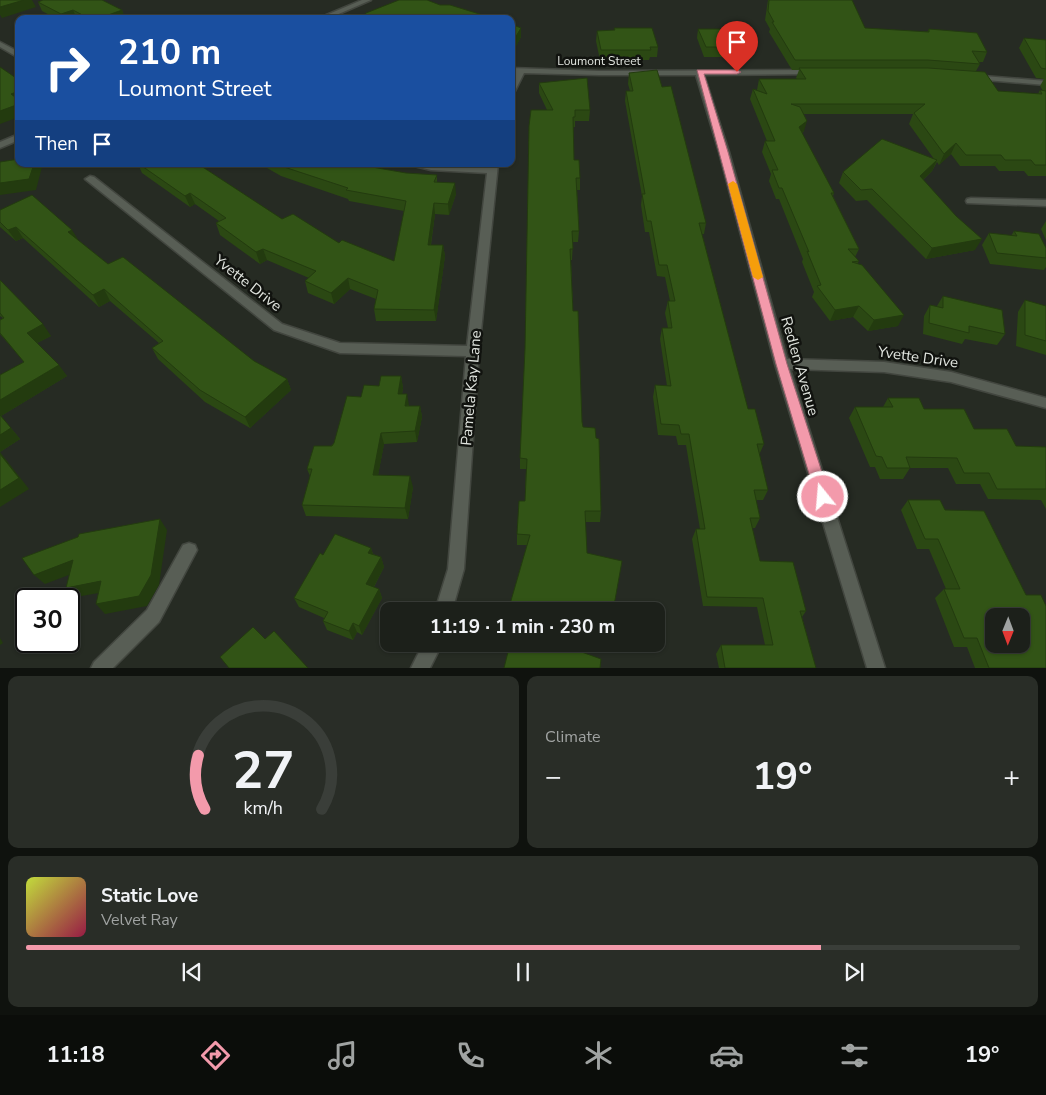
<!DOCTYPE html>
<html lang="en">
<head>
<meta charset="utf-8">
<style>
  :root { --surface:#1c201a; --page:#292d27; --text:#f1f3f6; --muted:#a0a3a2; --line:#3a3e39; --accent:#f39aab }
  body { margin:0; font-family:"Nunito Sans",sans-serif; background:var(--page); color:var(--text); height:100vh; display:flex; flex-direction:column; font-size:19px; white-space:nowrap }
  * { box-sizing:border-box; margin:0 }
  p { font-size:16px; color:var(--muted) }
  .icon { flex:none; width:28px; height:28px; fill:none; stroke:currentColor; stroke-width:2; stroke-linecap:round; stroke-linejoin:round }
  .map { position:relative; height:668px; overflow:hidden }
  .details { display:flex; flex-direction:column; gap:8px; padding:8px; background:#0f120e; flex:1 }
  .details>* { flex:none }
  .hud { position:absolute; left:15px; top:15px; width:500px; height:152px; border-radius:10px; box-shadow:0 1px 4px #0004,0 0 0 1px var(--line); background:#1a4fa0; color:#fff; overflow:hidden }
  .needle { width:32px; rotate:181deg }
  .tools { position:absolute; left:985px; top:608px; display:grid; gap:10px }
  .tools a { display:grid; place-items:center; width:45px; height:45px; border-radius:10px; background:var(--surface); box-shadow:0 1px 4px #0004,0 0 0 1px var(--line); font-size:25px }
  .speed { position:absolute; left:15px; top:588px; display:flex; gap:10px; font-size:25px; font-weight:700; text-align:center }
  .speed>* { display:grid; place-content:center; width:65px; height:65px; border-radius:50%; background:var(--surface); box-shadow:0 1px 4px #0004,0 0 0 1px var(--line); line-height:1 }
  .speed .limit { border:2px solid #111; border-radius:8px; background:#fff; color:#111 }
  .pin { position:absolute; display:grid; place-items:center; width:42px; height:42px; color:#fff; margin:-51px -21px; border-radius:50% 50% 50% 0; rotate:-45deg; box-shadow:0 0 5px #0007 }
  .pin .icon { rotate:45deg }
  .me { position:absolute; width:55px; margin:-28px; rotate:343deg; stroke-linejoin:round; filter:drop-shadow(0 0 4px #0008) }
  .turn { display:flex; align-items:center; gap:18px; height:105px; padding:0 20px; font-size:22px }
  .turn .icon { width:65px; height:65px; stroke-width:2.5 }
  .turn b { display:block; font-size:35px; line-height:42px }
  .then { display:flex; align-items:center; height:48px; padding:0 20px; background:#0003; gap:10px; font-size:19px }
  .big { font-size:38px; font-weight:700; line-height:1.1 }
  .details .tile { flex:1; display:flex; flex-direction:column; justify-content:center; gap:8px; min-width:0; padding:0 18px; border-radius:10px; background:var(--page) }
  .details .dial { align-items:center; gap:0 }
  .dial svg { height:130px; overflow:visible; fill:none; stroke:var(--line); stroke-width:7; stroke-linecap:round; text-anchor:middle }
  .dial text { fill:var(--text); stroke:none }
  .song { display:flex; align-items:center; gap:15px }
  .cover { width:60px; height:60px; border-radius:8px; background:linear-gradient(135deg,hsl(70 70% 55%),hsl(340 70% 35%)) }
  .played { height:5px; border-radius:2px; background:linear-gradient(90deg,var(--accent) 80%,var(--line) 80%) }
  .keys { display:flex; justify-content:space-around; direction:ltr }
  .heat { display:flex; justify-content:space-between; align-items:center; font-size:28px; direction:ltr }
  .details .tiles { flex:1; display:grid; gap:8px; grid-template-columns:1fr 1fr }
  .tile:last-child { grid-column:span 2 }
  .trip { position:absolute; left:380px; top:602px; width:285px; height:50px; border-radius:10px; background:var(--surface); box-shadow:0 1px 4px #0004,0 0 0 1px var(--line); font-weight:700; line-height:50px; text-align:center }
  .menu { display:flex; height:80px; justify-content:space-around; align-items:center; background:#0b0d0a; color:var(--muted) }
  .menu .icon { width:35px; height:35px }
  .menu .current { color:var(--accent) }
  .menu b { font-size:22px; color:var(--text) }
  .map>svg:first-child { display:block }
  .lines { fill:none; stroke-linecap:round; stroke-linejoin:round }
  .lane-casing { stroke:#42463f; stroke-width:3 }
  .street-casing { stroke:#42463f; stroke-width:3 }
  .lane { fill:#585e55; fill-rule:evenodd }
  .street { fill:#585e55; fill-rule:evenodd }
  .wall { fill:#2b4813 }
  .shaded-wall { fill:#233b0f }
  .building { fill:#325416; stroke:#233b0f; fill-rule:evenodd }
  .route { fill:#f39aab; stroke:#9e646f }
  .slow { fill:#f59e0b }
  .labels { text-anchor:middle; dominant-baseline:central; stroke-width:5; stroke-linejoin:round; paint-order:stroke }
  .far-street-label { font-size:12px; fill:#e2e6e0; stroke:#11130f }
  .street-label { font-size:15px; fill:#e2e6e0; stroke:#11130f }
</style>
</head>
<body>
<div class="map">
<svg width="1046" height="668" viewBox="0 0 1046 668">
  <rect width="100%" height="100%" fill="#262b23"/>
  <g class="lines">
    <defs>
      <path id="lane" d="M189 543 195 545 197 550 159 622 113 668H91L94 662 147 610 183 545Z"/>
      <g id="street">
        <path d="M362 0H371L327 19H317Z"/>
        <path d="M0 42 19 52V58L0 47Z"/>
        <path d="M511 68 599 71 817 70 818 72 814 74 704 75 729 152 787 359 884 362 951 372 1046 398V408L951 382 884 372 790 369 885 668H867L775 364 719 152 696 75H599L524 73 515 91 511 93V82L516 73 511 72Z"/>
        <path d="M971 75 1046 81V85L974 79H971Z"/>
        <path d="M19 134V140L0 148V142Z"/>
        <path d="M412 164 488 167V164H498L479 351 464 569 452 611H435L448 569 466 356 340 353 274 330 85 179 90 176 94 177 282 324 340 343 467 346 487 173 431 170 414 166Z"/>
        <path d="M971 198 1046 200V206L967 203 966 201 967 199Z"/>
        <path d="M423 644H442L430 668H411Z"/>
      </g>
    </defs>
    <!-- lane casing -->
    <use href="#lane" class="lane-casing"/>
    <!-- street casing -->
    <use href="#street" class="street-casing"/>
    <!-- lane -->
    <use href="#lane" class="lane"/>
    <!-- street -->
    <use href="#street" class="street"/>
  </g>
  <!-- wall -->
  <g class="wall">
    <path d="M768 0H852L865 28 927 32 929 29 987 52 983 62H979L980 64 976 71 998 91 1038 94 1040 90 1043 91 1040 86 1044 79 1036 78 1019 48 1024 38 1046 40V176H1028L1024 171H999L995 166H960L951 154 939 165 937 162 932 171 923 180 975 250 926 259 867 200 856 201 839 183 843 172 934 159 909 124 913 114H804V131L802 133 834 193 833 196 859 249 855 257 859 261 857 264 898 326 868 331 853 317 830 321 812 297 814 292 802 262 803 259 779 199H776L769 181 771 174 762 152 765 141H767L750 99 753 89 757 90 759 79H797L796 78 799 70H792L769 32 770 29 765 20Z"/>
    <path d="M38 2 122 10 125 19H57L42 11Z"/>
    <path d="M511 24 521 37 512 53H511Z"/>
    <path d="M614 28 658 47 657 57H650L649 60H600L596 41 597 31 614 30Z"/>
    <path d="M698 29 742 47 740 57H704L697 38Z"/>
    <path d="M629 73 706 223 704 234H702L748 409 764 444 759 455 768 490 763 500H756L760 518 755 528H752L760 561 806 611 802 617 816 668H719L716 654 721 645H765L757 607 703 606 692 539 696 529H700L686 445H678L676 436 658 435 653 397 655 385 667 386 660 339 662 328H668L665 313 668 301H670L665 277 657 276 649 232H645L641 205 642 196 625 101 626 91H630L628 84Z"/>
    <path d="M539 83 590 110 589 121H575V127H573L574 160 580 178V190H577L579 231 578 242H573L572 260H571L573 311 582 422 583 427 596 438 601 511 600 522H585L587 553 613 611H508L527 545H517V534L525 501 526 469H520V458L525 349 547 110 539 93Z"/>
    <path d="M138 164H198L282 219 339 243 394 261 404 211 349 201 348 199 281 176 260 164H355L406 173 437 175V182L456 194 449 215 435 214 431 245H443L445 256 436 321H376L374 309 376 299 350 289 334 304 308 293 305 281 309 278 267 260 260 264 220 235 216 223 219 221 195 204 190 207 142 173Z"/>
    <path d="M0 210 78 240 108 264 254 361 287 379 291 390 250 428 205 402 158 359 152 348 159 343 110 301 99 307 23 238 16 241 0 227Z"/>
    <path d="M1046 221V240L1041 229Z"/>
    <path d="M1014 231 1046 248V267L1044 270 990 264 982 245 989 233 1011 236Z"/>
    <path d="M0 280 51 336 37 343 67 376 1 416 20 439 0 452V375L24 362 0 334V320L3 318 0 316Z"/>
    <path d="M943 296 1005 334 997 345 965 339 962 344 923 334 924 316 930 305 937 306Z"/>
    <path d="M1025 300 1046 306V355L1016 346 1018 312Z"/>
    <path d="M401 376 403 388 402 394 409 406H420L422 417 417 442 384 444 378 475 413 487 408 519 306 516 302 505 310 476 307 469 334 443 361 397 379 386Z"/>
    <path d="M888 398 924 409 1016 446 1046 447V509L1041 500 988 499 980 484H956L948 468H910L903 479H880L875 467H870L849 418 855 407H883Z"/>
    <path d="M908 500 945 510 1046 668H975L967 647H954L935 598 944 589H946L929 549H917L901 510Z"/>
    <path d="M371 548 373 554 381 557 384 567 374 587 379 589 382 598 362 635 357 632 353 640 327 630 323 621 324 618 299 607 294 598 323 555Z"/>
  </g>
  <!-- shaded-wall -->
  <g class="shaded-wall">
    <path d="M24 0H32L36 7 2 18 0 15V7Z"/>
    <path d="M73 10 77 19H63L61 14Z"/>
    <path d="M122 10 125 19H97Z"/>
    <path d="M521 28V37L512 53V43Z"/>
    <path d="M19 91V104L11 94Z"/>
    <path d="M19 104V117L0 124V111Z"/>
    <path d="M807 121 804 131 795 137 799 127Z"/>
    <path d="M956 143 951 154 939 165 944 154Z"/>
    <path d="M937 160 932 171 915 187 920 176Z"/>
    <path d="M34 164H41L42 167 36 190 0 195V183Z"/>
    <path d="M455 183 456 194 449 215 448 204Z"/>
    <path d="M190 193 195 204 190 207 185 196Z"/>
    <path d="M434 203 435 214 429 256 428 245Z"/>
    <path d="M16 227 23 238 16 241 8 230Z"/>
    <path d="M72 230 79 241 68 232Z"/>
    <path d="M982 239 975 250 926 259 932 248Z"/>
    <path d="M443 245 445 256 436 321 434 310Z"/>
    <path d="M263 249 267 260 260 264 256 252Z"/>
    <path d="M348 278 350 289 334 304 331 293Z"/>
    <path d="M104 289 110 301 99 307 93 295Z"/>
    <path d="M859 306 853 317 830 321 835 310Z"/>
    <path d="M904 315 898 326 868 331 874 320Z"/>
    <path d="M43 324 51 336 35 344 27 333Z"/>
    <path d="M59 365 67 376 1 416 20 439 0 452V400Z"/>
    <path d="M401 376 403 388 400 405 398 394Z"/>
    <path d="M287 379 291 390 250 428 245 417Z"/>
    <path d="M407 394 409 405 405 406Z"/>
    <path d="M420 406 422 417 417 442 415 431Z"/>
    <path d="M381 433 384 444 376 486 373 475Z"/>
    <path d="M0 452 29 489 0 507Z"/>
    <path d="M410 476 413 487 408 519 405 508Z"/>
    <path d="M160 519 167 530 159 585 147 606 105 614 96 604Z"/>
    <path d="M371 548 374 558 368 553Z"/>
    <path d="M381 557 384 567 370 594 366 584Z"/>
    <path d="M73 560 82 570 45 584 34 575Z"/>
    <path d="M101 581 110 591 76 597 66 588Z"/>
    <path d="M379 589 382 598 362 635 359 626Z"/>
    <path d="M353 623 357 632 353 640 349 631Z"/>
    <path d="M0 638 3 643 0 645Z"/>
  </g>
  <!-- building -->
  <g class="building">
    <path d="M0 0H24L0 7Z"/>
    <path d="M43 0H102L122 10 97 19H90L73 10 61 14 38 2Z"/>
    <path d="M399 0H427L440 5H450L496 19H345L349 15 362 17 366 13Z"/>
    <path d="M769 0H852L865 28 929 32V29L977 33 987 52 972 51 980 64 928 60H795L772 22H774L768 11Z"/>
    <path d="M511 24 521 28 512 43H511Z"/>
    <path d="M614 28H652L658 47H650L651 50H601L597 31 615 30Z"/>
    <path d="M698 29H733L742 47H706Z"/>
    <path d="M1024 38 1046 40V69L1041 68Z"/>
    <path d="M0 67 19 80V91L11 94 19 100V104L0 111Z"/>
    <path d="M799 68H928L985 72 998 91 1042 94 1040 90 1046 91V165H1035L1031 160H1005L1001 155H966L956 143 944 154 914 113 925 104H791L800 107 807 121 799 127 834 193H831L859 249H848L859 261 852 262 862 265 904 315 874 320 859 306 835 310 817 286 821 285 807 251 809 252 782 188H779L772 170H778L765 141H775L753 89 767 94 759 79H806Z"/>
    <path d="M657 70 662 87 671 86 706 223H699L748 409H755L764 444H757L768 490H754L760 518H750L760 561 793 562 806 611H800L816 668H725L721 645H773L763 598 707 597 696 529H705L689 434H681L679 425 661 424 655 385 671 386 662 328H672L668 301H675L667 265H659L651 221H647L642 194H645L626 91H633L629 73Z"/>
    <path d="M587 78 590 110H575V117H573L574 160H579L580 178H576L579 231H572L573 249H570L573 311H578L582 422 583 427 595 428 596 438 599 439 601 511H585L587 553 622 561 613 611H589L585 610 584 611H508L530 535 517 534 519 501H525L527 459 520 458 525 349 529 126 531 110H553L539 83Z"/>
    <path d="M882 139 937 160 920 176 956 216 982 239 932 248 872 189 861 190 843 172Z"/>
    <path d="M19 159V164H34L29 179 0 183V162Z"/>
    <path d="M139 164H198L282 219 293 214 339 243 342 240 394 261 406 201 346 190 348 188 278 165 276 164H355L406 173 437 175 434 182 455 183 448 204 434 203 428 245H443L434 310 374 309 378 290 348 278 331 293 305 281 316 271 263 249 256 252 216 223 226 218 190 193 185 196Z"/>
    <path d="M32 195 72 230 68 232 108 264 123 257 254 361 287 379 245 417 200 390 152 348 163 341 104 289 93 295 16 227 8 230 0 222V210Z"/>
    <path d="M1014 231 1039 234 1046 248V258L997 253 989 233 1017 236Z"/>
    <path d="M0 280 43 324 27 333 59 365 0 400V375L24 362 0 333V320L4 318 0 313Z"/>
    <path d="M943 296 1002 310 1005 334 969 326V333L929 323 930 305 943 308Z"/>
    <path d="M1025 300 1046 306V341L1025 335Z"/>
    <path d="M381 376H401L398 394H407L405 406H420L415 431 381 433 373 475 410 476 405 508 302 505 312 469H307L314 446H332L334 443 347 396 361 397 364 385 379 386Z"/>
    <path d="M888 398H919L924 409H964L974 429H1007L1016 446 1046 447V489H997L989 473H964L957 458 906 457 910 468H887L882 457 876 456 855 407H893Z"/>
    <path d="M0 415 11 428 0 435Z"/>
    <path d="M0 454 19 478 0 490Z"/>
    <path d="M908 500H940L945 510 984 511 1026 595H1041L1046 606V668H989L977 638H964L944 589H960L938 539H925ZM994 616H1021V644H994Z"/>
    <path d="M160 519 151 575 139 596 96 604 101 581 66 588 73 560 34 575 22 558 78 537 79 534Z"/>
    <path d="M335 534 371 548 368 553 381 557 366 584 379 589 359 626 353 623 349 631 323 621 328 612 294 598 320 553 323 555Z"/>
    <path d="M253 627 265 639 274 631 308 668H229L220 657Z"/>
    <path d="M510 644H577L576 650 601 659 600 668H504Z"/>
  </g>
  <!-- route -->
  <path class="route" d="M697 70H737L741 72 737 74H704L728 152 787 364 830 497 828 501 823 503 818 501 816 497 776 364Z"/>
  <!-- slow -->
  <path class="slow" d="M733 181 737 184 763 277 758 280 753 277 728 184Z"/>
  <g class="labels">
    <!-- far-street labels -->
    <g class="far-street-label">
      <text x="599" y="61">Loumont Street</text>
    </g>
    <!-- street labels -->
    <g class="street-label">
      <text transform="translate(248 283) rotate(38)">Yvette Drive</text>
      <text transform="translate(918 357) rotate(8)">Yvette Drive</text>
      <text transform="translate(800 366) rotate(74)">Redlen Avenue</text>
      <text transform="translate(471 388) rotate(-85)">Pamela Kay Lane</text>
    </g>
  </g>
</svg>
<div class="tools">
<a><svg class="needle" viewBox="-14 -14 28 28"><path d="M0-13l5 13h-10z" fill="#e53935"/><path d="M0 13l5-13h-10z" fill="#a0a3a2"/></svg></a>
</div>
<div class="speed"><div class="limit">30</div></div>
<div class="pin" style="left:737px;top:72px;background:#d93025"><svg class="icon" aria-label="arrive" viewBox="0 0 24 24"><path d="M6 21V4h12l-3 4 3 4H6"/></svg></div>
<svg class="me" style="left:823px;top:497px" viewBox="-20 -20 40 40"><circle r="17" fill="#f39aab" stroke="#fff" stroke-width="3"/><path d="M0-11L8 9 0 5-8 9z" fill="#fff"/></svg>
<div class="trip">11:19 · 1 min · 230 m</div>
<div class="hud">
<div class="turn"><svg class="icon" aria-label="right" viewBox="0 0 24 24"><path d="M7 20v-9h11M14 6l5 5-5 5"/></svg><div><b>210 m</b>Loumont Street</div></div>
<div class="then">Then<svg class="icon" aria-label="arrive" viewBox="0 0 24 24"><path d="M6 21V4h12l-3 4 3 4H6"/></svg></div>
</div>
</div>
<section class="details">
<div class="tiles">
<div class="tile dial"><svg viewBox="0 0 100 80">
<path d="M14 69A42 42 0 1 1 86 69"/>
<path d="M14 69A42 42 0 0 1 10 36" stroke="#f39aab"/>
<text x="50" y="56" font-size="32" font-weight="700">27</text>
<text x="50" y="72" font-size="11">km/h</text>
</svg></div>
<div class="tile"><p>Climate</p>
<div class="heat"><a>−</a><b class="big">19°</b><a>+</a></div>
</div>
<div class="tile">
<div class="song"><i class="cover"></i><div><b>Static Love</b><p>Velvet Ray</p></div></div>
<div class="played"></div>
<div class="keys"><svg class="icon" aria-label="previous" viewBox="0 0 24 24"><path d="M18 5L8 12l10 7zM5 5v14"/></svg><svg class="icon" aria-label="pause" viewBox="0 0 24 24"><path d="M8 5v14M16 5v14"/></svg><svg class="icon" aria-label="next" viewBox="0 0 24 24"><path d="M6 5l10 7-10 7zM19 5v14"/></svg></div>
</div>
</div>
</section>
<nav class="menu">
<b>11:18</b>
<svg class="icon current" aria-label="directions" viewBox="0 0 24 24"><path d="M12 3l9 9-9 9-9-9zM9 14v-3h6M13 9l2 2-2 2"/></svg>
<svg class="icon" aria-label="music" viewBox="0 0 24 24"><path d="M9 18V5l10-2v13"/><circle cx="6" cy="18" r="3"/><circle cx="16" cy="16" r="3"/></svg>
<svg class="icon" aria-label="phone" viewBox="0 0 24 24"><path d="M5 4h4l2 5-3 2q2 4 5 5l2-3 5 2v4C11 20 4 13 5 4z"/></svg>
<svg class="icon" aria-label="climate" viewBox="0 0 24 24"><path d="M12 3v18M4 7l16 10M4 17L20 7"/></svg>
<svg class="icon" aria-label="car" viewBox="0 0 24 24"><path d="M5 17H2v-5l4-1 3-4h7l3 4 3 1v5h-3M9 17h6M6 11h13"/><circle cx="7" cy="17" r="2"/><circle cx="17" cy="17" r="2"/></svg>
<svg class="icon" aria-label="filters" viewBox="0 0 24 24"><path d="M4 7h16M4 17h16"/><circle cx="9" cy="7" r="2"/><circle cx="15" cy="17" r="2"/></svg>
<b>19°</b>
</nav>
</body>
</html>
